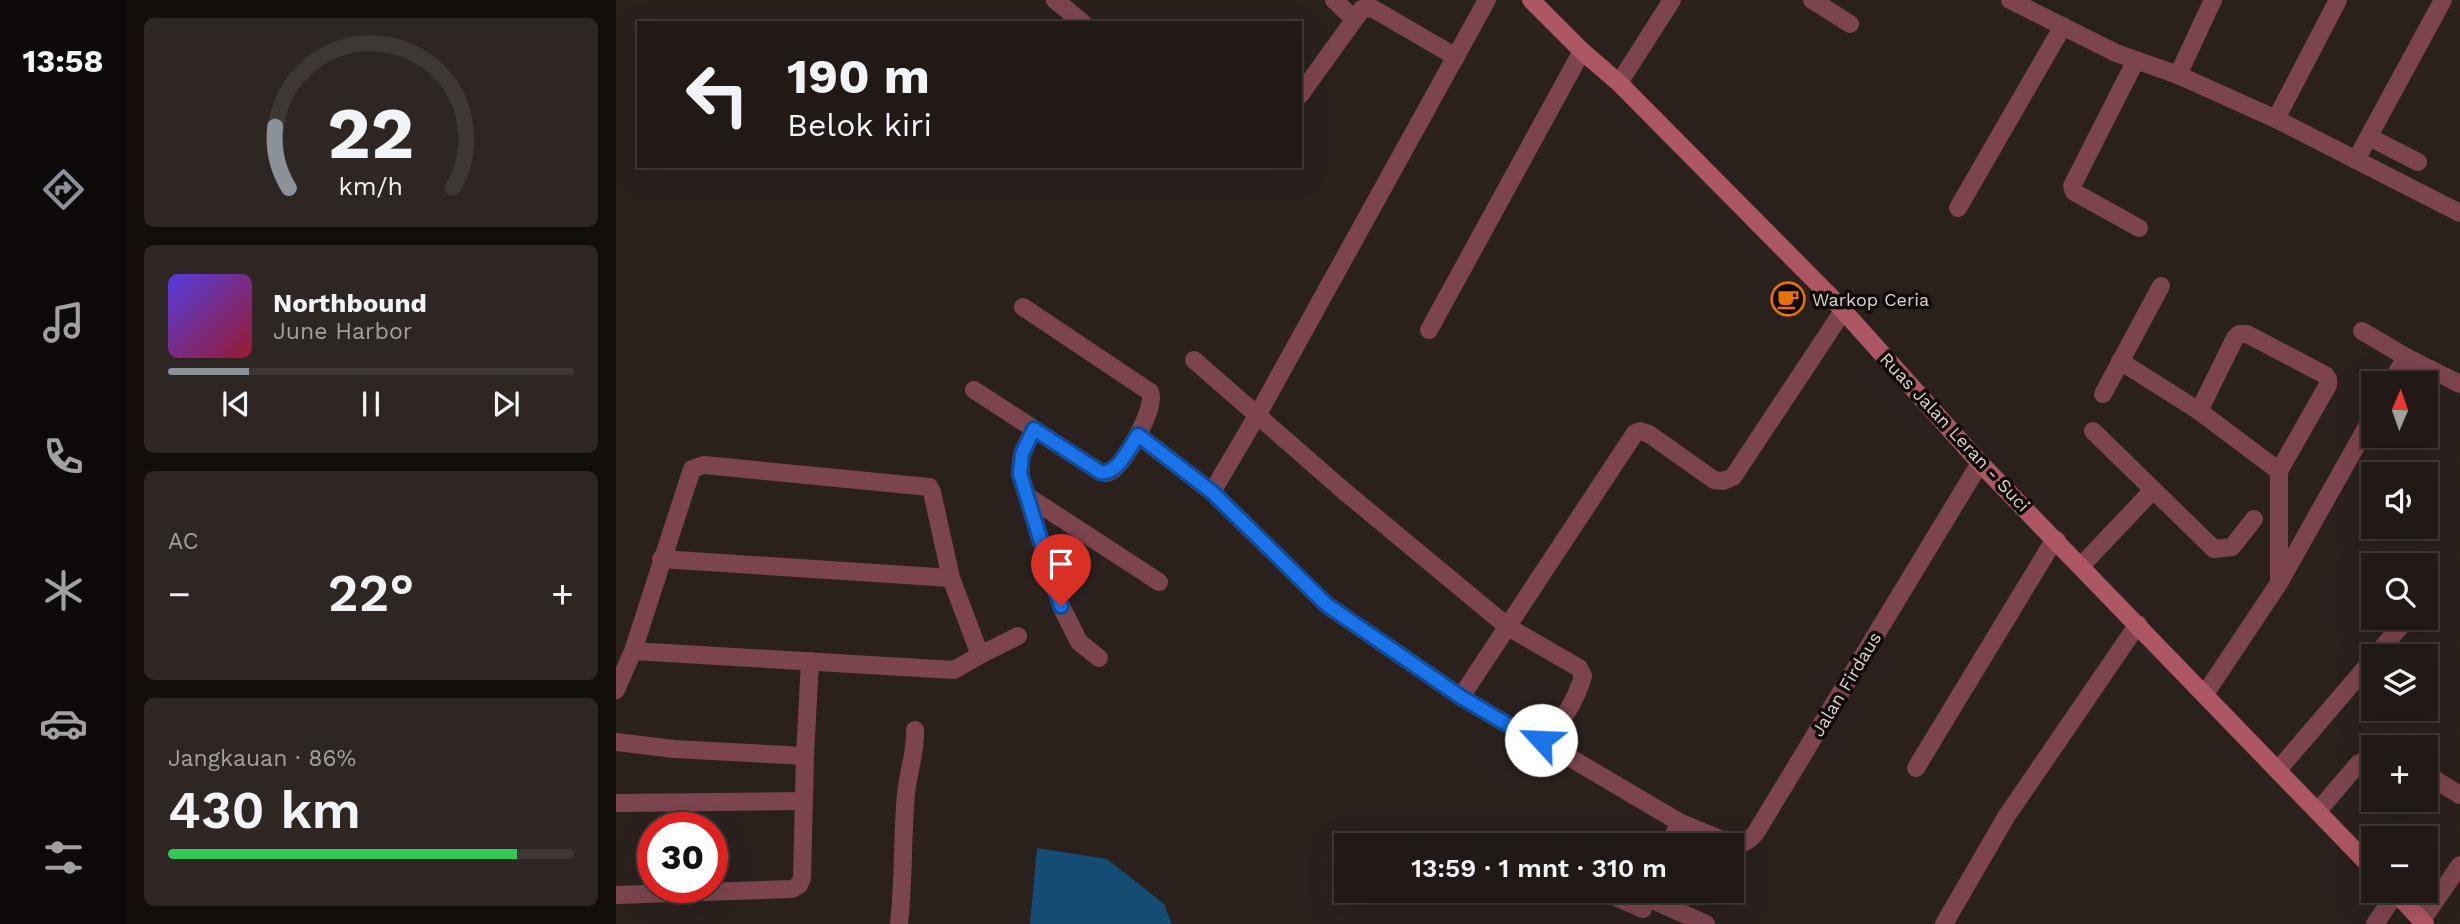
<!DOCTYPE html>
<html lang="id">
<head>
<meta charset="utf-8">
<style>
  :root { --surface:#201916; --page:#2d2623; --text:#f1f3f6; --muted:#a2a0a1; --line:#3d3835; --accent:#8c9099 }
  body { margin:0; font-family:"Work Sans",sans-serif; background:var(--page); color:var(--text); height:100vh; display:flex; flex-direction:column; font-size:26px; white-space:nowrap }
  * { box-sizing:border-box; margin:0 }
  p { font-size:23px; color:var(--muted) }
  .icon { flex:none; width:38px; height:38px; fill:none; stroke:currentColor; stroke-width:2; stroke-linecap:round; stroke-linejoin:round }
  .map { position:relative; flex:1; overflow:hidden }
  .details { display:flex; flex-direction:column; gap:18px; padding:18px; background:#120e0c; width:490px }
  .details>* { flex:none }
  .banner { position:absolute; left:21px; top:21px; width:665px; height:147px; border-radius:0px; box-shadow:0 7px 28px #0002,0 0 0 2px var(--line); background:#201916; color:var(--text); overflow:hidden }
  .needle { width:46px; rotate:2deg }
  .buttons { position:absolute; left:1745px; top:371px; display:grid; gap:14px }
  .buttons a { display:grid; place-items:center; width:77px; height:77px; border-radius:0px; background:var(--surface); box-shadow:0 7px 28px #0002,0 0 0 2px var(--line); font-size:35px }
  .speed { position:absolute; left:21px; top:812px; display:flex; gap:14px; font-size:35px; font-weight:700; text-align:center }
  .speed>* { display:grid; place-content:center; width:91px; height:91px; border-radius:50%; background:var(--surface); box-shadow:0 7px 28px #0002,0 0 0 2px var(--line); line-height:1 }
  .speed .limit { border:10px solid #d22; background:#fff; color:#111 }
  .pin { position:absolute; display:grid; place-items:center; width:60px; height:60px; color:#fff; margin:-72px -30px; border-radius:50% 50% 50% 0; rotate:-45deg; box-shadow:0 0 7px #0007 }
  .pin .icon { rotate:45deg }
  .me { position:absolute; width:77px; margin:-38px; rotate:295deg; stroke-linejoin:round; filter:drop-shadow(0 0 5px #0008) }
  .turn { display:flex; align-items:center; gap:24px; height:147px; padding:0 35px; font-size:32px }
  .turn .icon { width:91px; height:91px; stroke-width:2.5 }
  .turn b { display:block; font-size:49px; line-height:60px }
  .big { font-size:52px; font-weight:600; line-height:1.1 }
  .details .tile { flex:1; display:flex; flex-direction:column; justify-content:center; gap:10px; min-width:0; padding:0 24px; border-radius:10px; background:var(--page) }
  .details .dial { align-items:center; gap:0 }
  .dial svg { height:182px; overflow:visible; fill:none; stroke:var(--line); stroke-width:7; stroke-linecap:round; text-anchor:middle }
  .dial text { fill:var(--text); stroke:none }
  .song { display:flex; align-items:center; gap:21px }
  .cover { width:84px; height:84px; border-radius:10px; background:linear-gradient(135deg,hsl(250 70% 55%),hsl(350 70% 35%)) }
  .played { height:7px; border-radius:4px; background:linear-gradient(90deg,var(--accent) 20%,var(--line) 20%) }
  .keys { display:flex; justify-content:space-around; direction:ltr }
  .heat { display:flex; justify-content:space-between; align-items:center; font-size:38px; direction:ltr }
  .charge { height:10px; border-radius:5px; background:linear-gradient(90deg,#34c759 86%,var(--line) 0) }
  .trip { position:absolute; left:718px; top:833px; width:410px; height:70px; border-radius:0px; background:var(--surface); box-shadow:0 7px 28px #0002,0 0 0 2px var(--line); font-weight:600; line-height:70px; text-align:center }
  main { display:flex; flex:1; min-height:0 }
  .menu { display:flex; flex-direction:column; width:126px; justify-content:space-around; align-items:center; background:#0d0a09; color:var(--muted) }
  .menu .icon { width:49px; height:49px }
  .menu .on { color:var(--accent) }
  .menu b { font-size:32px; color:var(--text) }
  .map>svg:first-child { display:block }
  .water { fill:#154c73 }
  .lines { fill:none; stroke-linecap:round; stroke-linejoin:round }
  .minor { stroke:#7c454d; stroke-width:18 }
  .secondary { stroke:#ad5664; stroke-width:18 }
  .route-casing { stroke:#114b97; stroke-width:18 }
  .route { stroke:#1a73e8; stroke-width:12 }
  .labels { text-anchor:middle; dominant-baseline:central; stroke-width:7; stroke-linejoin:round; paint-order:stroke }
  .poi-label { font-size:18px; fill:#d9d2d0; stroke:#100b0a; text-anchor:start }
  .street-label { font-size:18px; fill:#d9d2d0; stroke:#100b0a }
</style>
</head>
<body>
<main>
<nav class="menu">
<b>13:58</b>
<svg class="icon on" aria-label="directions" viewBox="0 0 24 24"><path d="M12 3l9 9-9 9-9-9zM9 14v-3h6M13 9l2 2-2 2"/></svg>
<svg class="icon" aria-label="music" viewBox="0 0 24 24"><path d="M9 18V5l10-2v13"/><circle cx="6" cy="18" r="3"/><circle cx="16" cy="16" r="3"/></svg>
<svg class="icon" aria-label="phone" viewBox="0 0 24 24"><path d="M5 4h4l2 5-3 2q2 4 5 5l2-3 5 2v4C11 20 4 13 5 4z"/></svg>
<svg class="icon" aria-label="climate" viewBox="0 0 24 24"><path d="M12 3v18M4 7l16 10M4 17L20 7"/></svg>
<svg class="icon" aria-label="car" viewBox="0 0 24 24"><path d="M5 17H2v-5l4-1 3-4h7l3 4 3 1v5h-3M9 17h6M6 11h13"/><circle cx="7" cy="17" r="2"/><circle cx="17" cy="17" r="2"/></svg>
<svg class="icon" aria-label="filters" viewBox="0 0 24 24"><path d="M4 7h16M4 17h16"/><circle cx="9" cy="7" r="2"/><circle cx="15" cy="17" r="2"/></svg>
</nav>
<section class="details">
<div class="tile dial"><svg viewBox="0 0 100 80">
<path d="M14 69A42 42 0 1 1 86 69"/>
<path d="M14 69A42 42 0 0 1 8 42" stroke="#8c9099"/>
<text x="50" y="56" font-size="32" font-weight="700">22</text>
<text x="50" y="72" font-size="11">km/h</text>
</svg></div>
<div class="tile">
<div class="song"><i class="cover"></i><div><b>Northbound</b><p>June Harbor</p></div></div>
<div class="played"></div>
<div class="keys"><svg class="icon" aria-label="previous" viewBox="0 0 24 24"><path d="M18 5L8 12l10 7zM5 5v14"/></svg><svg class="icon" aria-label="pause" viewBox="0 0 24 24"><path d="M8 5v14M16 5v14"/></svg><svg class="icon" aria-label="next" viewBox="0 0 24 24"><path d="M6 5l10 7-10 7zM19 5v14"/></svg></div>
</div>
<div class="tile"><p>AC</p>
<div class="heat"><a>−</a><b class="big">22°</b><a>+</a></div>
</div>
<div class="tile"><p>Jangkauan · 86%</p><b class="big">430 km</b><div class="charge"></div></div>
</section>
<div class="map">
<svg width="1844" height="924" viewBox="0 0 1844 924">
  <rect width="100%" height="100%" fill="#2a211d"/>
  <!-- water -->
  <path class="water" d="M421 848 491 859 548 904 556 924H414Z"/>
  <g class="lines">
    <!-- minor -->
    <g class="minor">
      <path d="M439 0 467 23"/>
      <path d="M718 0 738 19"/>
      <path d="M1196 0 1234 24"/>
      <path d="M1394 0 1500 53 1562 75 1660 119 1844 213"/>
      <path d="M1520 60 1456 186 1458 192 1523 228"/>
      <path d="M1562 75 1597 0"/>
      <path d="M1003 83 1056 0"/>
      <path d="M684 95 746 9 756 8 840 57"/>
      <path d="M1660 119 1722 0"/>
      <path d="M1753 137 1802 162"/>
      <path d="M1740 160 1827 0"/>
      <path d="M1342 208 1447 26"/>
      <path d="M813 330 966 51"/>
      <path d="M1746 331 1790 357 1844 384"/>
      <path d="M1504 361 1583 411 1663 471V580"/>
      <path d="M1775 383 1790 357"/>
      <path d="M358 390 484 472C489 473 490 474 495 471 509 464 541 406 534 392L407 307"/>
      <path d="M1487 394 1545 286"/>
      <path d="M1583 411 1619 338 1623 334H1631L1709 375 1712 379V385L1663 471"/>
      <path d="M418 429 406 454 404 474 445 606 463 642 483 658"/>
      <path d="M1477 431 1598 549 1616 547 1638 519"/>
      <path d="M522 435 596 492 711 605 845 697 911 736 924 740C945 727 960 700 967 676L963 668 892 627 728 491 578 360"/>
      <path d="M596 492 642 414 871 0"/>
      <path d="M411 496 543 582"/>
      <path d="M45 559 335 578"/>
      <path d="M1465 566 1537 490"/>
      <path d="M364 655 402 636"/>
      <path d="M1759 656 1790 620"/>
      <path d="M0 690 17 651 76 469 88 465 313 487 316 492 335 578 364 655 338 670 17 651"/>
      <path d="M1589 694 1663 583 1757 416"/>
      <path d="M845 697 1019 433 1024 431 1033 434 1098 480 1107 481 1117 477 1227 311"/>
      <path d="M924 740 1063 822 1116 844C1127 845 1132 841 1139 834L1364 463"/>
      <path d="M0 742 58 749 189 756"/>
      <path d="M1300 768 1434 547 1441 540"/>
      <path d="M1662 770 1757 659"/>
      <path d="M1810 774 1844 795"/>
      <path d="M0 803 187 801"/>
      <path d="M1702 811 1742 764 1757 756"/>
      <path d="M1054 845 1063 822"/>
      <path d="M986 891 1027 909"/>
      <path d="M0 895 176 889 183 885 186 878 189 756 194 661"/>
      <path d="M1032 898 1090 924"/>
      <path d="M1806 920 1844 865"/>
      <path d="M283 924C288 881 286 837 290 794 292 772 300 752 299 730"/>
      <path d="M1328 924 1390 817 1522 624"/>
      <path d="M1759 924 1780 893"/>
    </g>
    <!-- secondary -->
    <g class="secondary">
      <path d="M915 0 966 51 1003 83 1216 298 1364 463 1757 869"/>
      <path d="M1778 891 1809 924"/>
    </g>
  </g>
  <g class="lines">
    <defs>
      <path id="route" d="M445 606 404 474 406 454 418 429 484 472C501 476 513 448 522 435L596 492 711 605 845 697 911 736 925 740"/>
    </defs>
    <!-- route casing -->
    <use href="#route" class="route-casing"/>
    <!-- route -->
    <use href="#route" class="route"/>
  </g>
  <!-- icons -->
  <defs>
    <symbol id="cafe-ring" viewBox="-11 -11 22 22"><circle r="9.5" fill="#100b0a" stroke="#e8710a" stroke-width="1.5"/><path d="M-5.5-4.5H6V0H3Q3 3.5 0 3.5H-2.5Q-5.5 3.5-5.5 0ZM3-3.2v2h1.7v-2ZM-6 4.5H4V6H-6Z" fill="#e8710a"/></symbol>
  </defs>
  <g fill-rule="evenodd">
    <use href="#cafe-ring" x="1153" y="280" width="38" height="38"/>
  </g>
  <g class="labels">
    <!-- poi labels -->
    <g class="poi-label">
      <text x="1196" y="299">Warkop Ceria</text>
    </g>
    <!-- street labels -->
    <g class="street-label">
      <text transform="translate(1339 432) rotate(47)">Ruas Jalan Leran - Suci</text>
      <text transform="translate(1230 684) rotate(-59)">Jalan Firdaus</text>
    </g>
  </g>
</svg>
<div class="buttons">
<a><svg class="needle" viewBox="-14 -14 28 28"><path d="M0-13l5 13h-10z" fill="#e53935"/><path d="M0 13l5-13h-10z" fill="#a2a0a1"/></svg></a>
<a><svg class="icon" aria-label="sound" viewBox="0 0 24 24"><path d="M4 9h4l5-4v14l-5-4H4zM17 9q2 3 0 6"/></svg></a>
<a><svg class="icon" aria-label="search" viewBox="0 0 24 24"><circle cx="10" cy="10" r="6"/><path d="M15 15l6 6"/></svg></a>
<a><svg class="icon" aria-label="layers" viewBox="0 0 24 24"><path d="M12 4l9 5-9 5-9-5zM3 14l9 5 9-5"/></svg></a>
<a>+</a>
<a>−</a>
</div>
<div class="speed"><div class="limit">30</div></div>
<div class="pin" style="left:445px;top:606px;background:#d93025"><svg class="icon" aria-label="arrive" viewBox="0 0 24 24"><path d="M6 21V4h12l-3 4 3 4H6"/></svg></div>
<svg class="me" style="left:925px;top:740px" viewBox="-20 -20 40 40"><circle r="19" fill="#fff"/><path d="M0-13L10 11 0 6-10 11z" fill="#1a73e8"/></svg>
<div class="trip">13:59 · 1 mnt · 310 m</div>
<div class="banner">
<div class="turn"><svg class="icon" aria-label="left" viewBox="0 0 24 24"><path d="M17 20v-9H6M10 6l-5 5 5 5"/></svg><div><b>190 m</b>Belok kiri</div></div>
</div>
</div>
</main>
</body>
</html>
